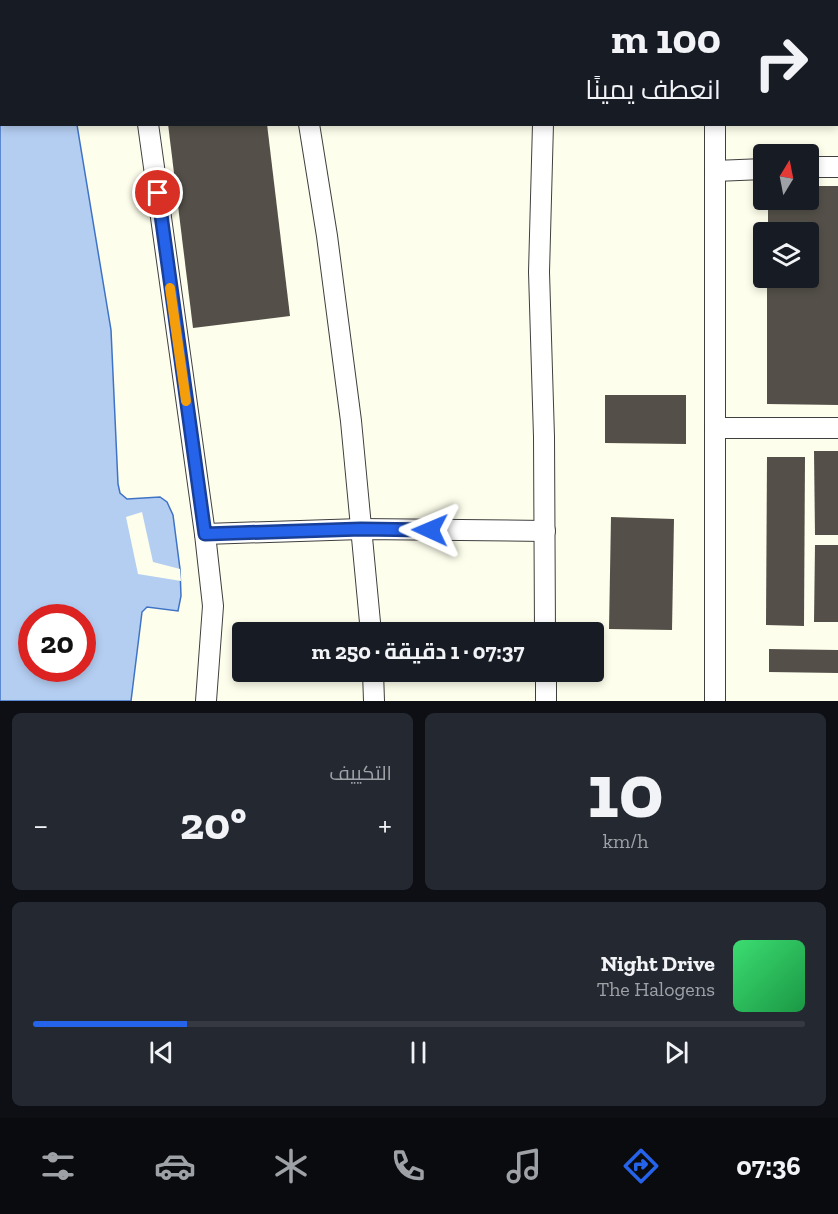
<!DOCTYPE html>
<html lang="ar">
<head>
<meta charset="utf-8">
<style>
  :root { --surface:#171b24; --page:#242831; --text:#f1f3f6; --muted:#9ea1a6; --line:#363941; --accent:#2563eb }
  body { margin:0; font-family:"Zilla Slab",Cairo,serif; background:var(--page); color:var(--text); direction:rtl; height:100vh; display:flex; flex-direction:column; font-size:22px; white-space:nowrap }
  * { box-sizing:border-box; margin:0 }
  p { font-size:20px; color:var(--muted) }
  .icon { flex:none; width:33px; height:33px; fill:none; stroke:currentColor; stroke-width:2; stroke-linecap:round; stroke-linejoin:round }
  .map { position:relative; height:701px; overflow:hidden; direction:ltr }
  .drawer { display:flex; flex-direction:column; gap:12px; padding:12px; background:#0d0f14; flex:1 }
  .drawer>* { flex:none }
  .hud { position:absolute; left:0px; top:0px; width:838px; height:126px; box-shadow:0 3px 9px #0003; direction:rtl; background:#171b24; color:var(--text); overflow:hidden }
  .needle { width:39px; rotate:10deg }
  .tools { position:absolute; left:753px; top:144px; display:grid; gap:12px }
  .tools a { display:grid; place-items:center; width:66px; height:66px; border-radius:6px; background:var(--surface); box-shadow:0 3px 9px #0003; font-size:30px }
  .speed { position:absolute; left:18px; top:604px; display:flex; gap:12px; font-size:30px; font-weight:700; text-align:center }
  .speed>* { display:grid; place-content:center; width:78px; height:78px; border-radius:50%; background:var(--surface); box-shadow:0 3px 9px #0003; line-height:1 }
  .speed .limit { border:9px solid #d22; background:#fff; color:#111 }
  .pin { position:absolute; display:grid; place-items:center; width:51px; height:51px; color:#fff; margin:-26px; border:3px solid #fff; border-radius:50%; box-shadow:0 2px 6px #0007 }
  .me { position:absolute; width:66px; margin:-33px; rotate:271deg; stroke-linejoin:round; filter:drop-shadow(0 0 4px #0008) }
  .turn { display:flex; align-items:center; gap:21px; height:126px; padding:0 18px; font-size:27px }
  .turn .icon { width:78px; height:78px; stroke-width:2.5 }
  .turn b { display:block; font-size:42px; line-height:51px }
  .big { font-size:45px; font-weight:700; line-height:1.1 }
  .drawer .card { flex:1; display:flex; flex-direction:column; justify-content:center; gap:9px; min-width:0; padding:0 21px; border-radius:9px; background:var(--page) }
  .drawer .dial { align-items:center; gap:0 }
  .dial b { font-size:78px; line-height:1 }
  .song { display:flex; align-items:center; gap:18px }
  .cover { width:72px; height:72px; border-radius:9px; background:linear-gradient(135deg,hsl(140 70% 55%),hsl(140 70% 35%)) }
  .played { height:6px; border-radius:3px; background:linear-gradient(90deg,var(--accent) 20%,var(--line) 20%) }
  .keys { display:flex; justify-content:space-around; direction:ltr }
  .heat { display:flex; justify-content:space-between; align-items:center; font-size:33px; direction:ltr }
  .drawer .tiles { flex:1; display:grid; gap:12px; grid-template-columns:1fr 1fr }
  .card:last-child { grid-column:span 2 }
  .trip { position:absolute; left:232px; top:622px; width:372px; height:60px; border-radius:6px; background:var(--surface); box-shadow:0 3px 9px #0003; font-weight:700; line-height:60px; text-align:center; direction:rtl }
  .dock { display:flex; height:96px; justify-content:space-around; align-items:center; background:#090b0e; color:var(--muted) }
  .dock .icon { width:42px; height:42px }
  .dock .active { color:var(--accent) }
  .dock b { font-size:27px; color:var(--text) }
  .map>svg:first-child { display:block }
  .water { fill:#b4cef2; stroke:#3f73c5; stroke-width:1.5; fill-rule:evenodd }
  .pier { fill:#fefeec }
  .building { fill:#545049 }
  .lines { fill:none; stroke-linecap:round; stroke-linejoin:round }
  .minor-casing { stroke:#3f3f3f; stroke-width:22 }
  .minor { stroke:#fff; stroke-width:20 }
  .route-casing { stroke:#184099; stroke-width:15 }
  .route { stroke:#2563eb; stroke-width:10 }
  .slow { stroke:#f59e0b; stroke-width:10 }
</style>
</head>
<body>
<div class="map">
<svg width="838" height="701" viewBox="0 0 838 701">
  <rect width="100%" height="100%" fill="#fefeec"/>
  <!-- water -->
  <path class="water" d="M0 0H61V1L2 2V124L77 125 111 330 118 484 120 493 127 499 160 497 167 502 173 515 180 569 181 596 178 611 147 607 142 612 131 701H0ZM32 618H82V669H32Z"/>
  <!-- pier -->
  <path class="pier" d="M142 512 153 562 180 569 181 581 138 574 126 517Z"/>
  <!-- building -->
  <g class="building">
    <path d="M168 124H267L290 316 193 328Z"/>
    <path d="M808 186H838V405L767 404V278H808V232H768V200H808Z"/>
    <path d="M605 395H686V444L605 443Z"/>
    <path d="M814 451H838V535H815Z"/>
    <path d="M767 457H805L804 626 766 625Z"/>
    <path d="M611 517 674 519 672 630 609 629Z"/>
    <path d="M815 545H838V622H814Z"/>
    <path d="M769 649 838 650V673L769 672Z"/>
  </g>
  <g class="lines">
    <defs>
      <g id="minor">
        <path d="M133 0V2"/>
        <path d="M289 0V2"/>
        <path d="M313 0 315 2"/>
        <path d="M715 0V2"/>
        <path d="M542 2V0"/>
        <path d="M148 124 205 534 213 606 206 701"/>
        <path d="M309 124 327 236 351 421 371 633"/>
        <path d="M543 124 539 272 544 437 545 633"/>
        <path d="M715 124V701"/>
        <path d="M808 167H838"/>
        <path d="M715 171 764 169"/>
        <path d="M715 428H838"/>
        <path d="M205 534 361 529 545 531"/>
        <path d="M373 672 374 701"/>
        <path d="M546 672V701"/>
      </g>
    </defs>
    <!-- minor casing -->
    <use href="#minor" class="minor-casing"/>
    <!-- minor -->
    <use href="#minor" class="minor"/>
  </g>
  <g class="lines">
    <defs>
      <path id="route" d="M158 193 205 534 361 529 430 530"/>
    </defs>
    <!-- route casing -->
    <use href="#route" class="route-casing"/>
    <!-- route -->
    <use href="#route" class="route"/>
    <!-- slow -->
    <path class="slow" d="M170 288 186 401"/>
  </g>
</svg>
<div class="tools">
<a><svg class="needle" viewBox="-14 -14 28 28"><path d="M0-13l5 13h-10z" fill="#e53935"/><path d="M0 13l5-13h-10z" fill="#9ea1a6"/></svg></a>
<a><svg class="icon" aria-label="layers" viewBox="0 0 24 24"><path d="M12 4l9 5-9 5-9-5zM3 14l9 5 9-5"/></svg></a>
</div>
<div class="speed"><div class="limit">20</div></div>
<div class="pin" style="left:158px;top:193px;background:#d93025"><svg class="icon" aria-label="arrive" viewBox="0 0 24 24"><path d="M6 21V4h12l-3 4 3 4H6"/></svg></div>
<svg class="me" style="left:430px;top:530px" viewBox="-20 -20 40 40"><path d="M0-17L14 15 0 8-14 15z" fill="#2563eb" stroke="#fff" stroke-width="4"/></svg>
<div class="trip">07:37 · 1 دقيقة · 250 m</div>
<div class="hud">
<div class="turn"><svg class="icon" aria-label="right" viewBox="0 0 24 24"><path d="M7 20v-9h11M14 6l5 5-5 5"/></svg><div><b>100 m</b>انعطف يمينًا</div></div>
</div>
</div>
<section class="drawer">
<div class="tiles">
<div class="card dial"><b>10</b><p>km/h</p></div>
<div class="card"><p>التكييف</p>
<div class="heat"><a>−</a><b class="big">20°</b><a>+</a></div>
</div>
<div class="card">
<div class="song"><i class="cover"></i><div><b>Night Drive</b><p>The Halogens</p></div></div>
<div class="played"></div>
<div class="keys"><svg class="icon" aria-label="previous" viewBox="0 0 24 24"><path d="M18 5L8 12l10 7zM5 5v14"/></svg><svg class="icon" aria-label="pause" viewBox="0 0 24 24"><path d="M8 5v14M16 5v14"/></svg><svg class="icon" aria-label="next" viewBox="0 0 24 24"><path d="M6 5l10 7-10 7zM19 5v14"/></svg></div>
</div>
</div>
</section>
<nav class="dock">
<b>07:36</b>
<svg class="icon active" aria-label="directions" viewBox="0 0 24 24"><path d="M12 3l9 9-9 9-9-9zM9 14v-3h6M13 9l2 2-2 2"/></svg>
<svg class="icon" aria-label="music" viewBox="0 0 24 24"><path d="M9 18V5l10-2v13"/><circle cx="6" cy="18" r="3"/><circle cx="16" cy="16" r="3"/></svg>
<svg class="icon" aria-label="phone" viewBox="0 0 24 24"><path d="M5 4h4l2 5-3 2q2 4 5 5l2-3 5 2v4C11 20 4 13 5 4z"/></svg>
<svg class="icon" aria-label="climate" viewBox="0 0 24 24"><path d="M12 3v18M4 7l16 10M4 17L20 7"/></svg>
<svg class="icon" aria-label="car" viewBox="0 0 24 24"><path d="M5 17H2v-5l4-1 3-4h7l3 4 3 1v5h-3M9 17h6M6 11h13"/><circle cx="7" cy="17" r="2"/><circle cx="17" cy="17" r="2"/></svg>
<svg class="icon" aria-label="filters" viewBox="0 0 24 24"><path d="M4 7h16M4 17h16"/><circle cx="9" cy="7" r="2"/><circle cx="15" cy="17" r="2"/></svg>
</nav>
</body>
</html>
